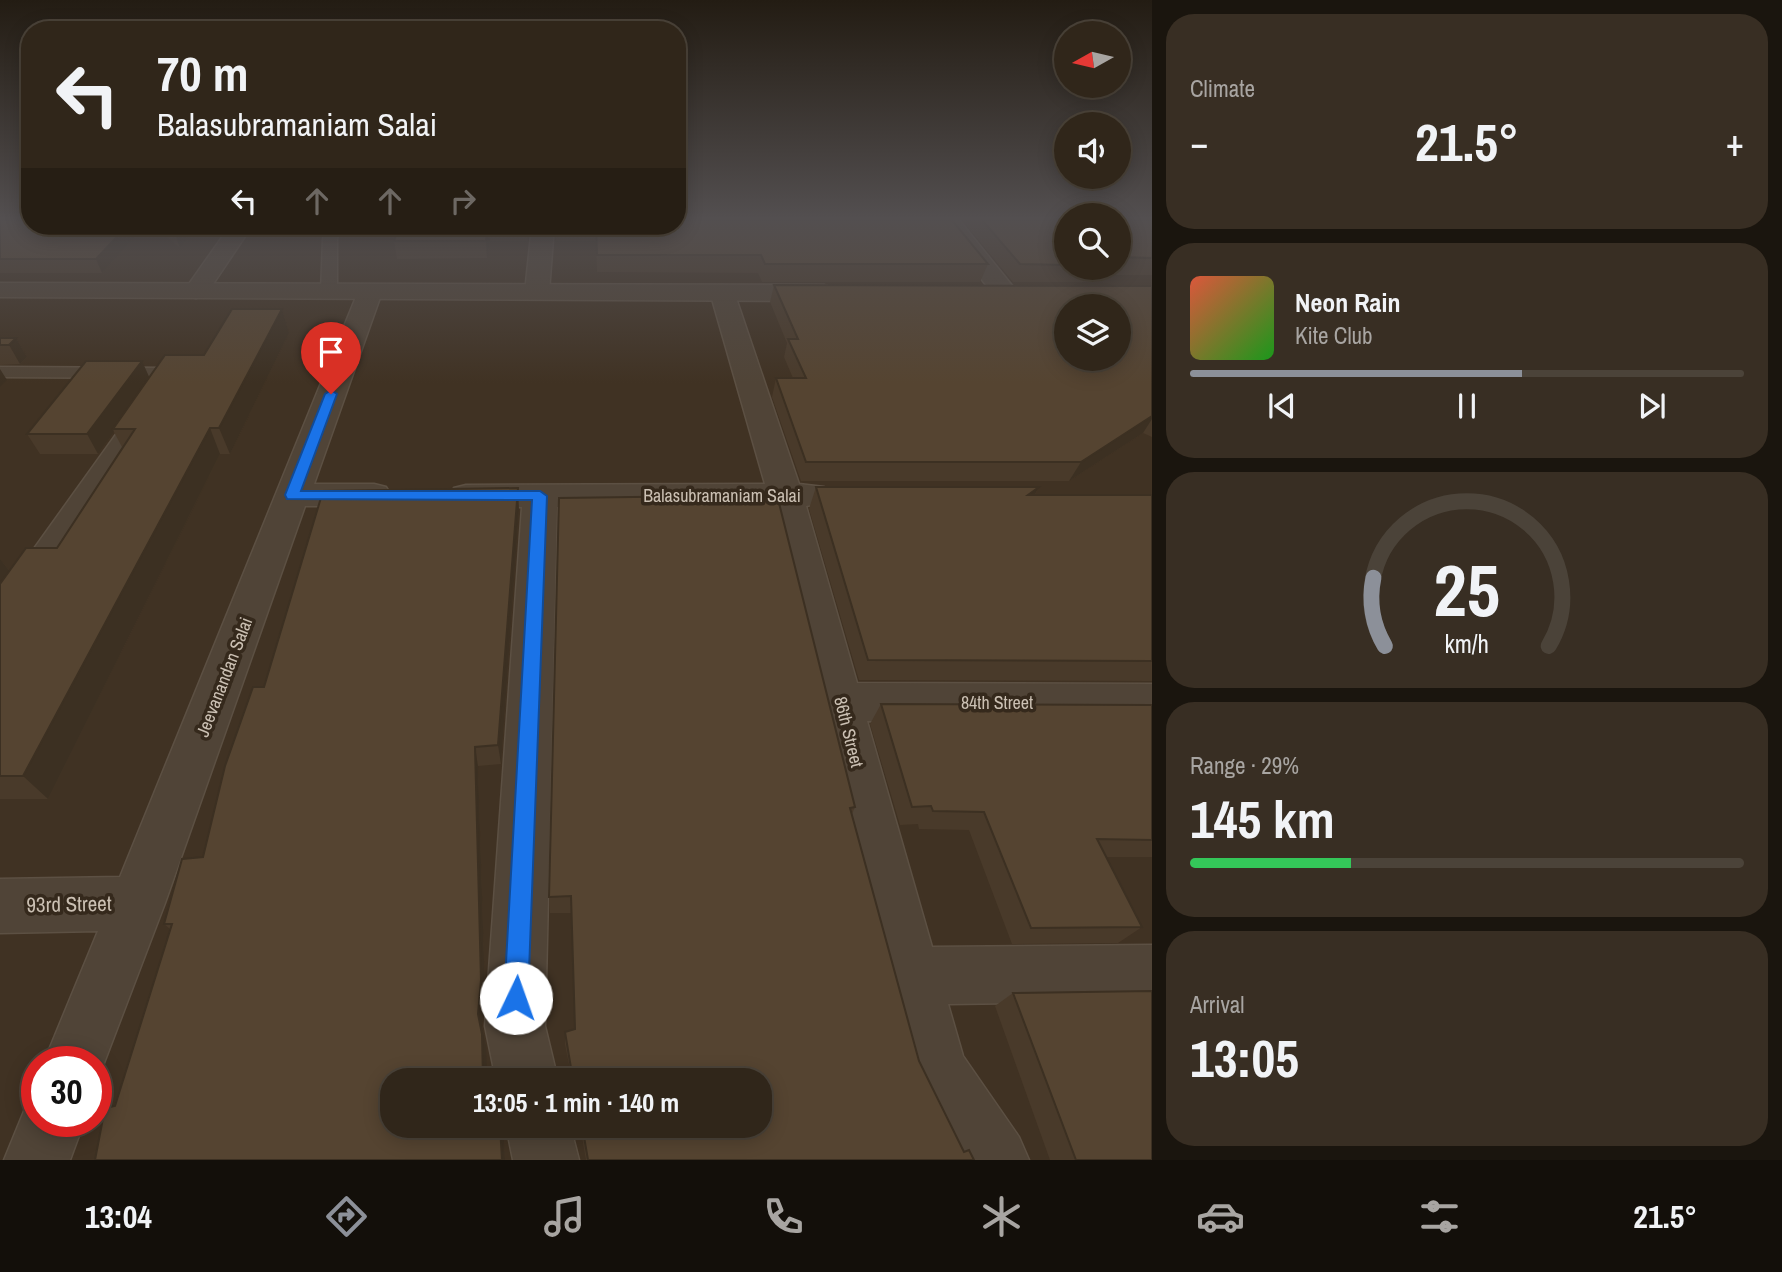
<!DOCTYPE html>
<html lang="en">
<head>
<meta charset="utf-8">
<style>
  :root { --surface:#30261a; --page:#382e23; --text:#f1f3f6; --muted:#a8a5a2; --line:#4b4339; --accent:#8c9099 }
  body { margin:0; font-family:"Archivo Narrow",sans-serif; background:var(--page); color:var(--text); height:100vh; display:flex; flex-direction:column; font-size:26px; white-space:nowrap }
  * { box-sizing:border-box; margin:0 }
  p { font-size:23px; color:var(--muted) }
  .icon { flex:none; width:38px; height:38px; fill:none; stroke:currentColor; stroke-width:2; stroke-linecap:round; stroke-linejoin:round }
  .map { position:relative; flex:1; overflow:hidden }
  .panel { display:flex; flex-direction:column; gap:14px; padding:14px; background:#1a150e; width:630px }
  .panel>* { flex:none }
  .top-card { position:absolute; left:21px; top:21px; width:665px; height:214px; border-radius:28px; box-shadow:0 4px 18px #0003,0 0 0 2px var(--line); background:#30261a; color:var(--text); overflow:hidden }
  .needle { width:46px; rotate:262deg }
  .tools { position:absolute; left:1054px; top:21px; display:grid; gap:14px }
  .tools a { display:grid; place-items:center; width:77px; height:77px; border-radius:50%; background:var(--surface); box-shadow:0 4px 18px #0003,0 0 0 2px var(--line); font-size:35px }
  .speed { position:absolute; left:21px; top:1046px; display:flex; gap:14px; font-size:35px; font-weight:700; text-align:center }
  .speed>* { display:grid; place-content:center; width:91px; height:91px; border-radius:50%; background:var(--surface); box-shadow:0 4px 18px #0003,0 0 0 2px var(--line); line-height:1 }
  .speed .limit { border:10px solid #d22; background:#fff; color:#111 }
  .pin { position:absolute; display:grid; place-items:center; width:60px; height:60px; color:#fff; margin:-72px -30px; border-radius:50% 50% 50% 0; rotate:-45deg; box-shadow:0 0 7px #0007 }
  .pin .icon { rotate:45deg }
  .me { position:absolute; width:77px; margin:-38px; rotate:3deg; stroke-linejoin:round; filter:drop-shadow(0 0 5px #0008) }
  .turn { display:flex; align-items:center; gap:24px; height:147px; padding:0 21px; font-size:32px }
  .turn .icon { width:91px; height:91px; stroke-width:2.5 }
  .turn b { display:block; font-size:49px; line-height:60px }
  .lanes { display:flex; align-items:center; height:66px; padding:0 21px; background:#0003; justify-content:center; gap:35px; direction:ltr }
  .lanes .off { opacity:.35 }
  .big { font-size:52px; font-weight:700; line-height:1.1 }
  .panel .tile { flex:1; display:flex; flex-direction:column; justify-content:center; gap:10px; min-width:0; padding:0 24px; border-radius:28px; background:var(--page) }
  .panel .dial { align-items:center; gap:0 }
  .dial svg { height:182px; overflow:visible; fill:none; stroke:var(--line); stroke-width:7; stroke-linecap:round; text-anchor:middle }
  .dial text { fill:var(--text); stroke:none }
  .song { display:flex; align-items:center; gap:21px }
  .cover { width:84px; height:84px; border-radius:10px; background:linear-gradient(135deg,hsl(10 70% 55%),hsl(120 70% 35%)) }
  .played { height:7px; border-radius:4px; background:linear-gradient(90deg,var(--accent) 60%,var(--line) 60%) }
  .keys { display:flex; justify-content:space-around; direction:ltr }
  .heat { display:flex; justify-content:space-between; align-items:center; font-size:38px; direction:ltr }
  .charge { height:10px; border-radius:5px; background:linear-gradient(90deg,#34c759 29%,var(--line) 0) }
  .trip { position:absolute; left:380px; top:1068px; width:392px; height:70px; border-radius:28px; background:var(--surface); box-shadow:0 4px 18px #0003,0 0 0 2px var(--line); font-weight:700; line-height:70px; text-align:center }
  .tab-bar { display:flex; height:112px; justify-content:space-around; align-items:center; background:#130f0a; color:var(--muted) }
  .tab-bar .icon { width:49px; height:49px }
  .tab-bar .on { color:var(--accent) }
  .tab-bar b { font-size:32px; color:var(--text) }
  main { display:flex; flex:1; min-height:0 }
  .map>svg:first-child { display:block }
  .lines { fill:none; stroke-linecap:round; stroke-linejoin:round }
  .service-casing { stroke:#5c5043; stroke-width:3 }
  .minor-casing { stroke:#5c5043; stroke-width:3 }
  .tertiary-casing { stroke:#5c5043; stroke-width:3 }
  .service { fill:#504437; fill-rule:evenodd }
  .minor { fill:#504437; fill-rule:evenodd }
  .tertiary { fill:#504437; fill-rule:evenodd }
  .wall { fill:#493a2a }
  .shaded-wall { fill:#3c3022 }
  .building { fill:#554431; stroke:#3c3022; stroke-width:2; fill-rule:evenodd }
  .route { fill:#1a73e8; stroke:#114b97; stroke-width:2 }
  .labels { text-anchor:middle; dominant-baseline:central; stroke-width:7; stroke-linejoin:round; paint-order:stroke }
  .street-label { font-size:18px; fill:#cbc0b3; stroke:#35291c }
  .near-street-label { font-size:21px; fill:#cbc0b3; stroke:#35291c }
</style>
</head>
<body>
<main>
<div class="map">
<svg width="1152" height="1160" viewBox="0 0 1152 1160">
  <rect width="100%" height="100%" fill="#403223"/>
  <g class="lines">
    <defs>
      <g id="service">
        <path d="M326 226H340L337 239V292L329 297 321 292 323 239Z"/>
        <path d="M0 367 169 368 178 373 166 390 159 392 150 386 155 378 0 377Z"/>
        <path d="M139 410 149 416 9 623 0 626V596L132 412Z"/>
      </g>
      <g id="minor">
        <path d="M936 220H959L1014 288 1018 293 1014 298 1005 301 996 298Z"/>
        <path d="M230 226H252L205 296 196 298 187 296 184 291Z"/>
        <path d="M532 226H554L549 292 546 297 537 299 528 297 525 292Z"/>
        <path d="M370 285 379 287 382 292 314 484H374L386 487 391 495 386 503 374 506H305L165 903 96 1084V1062H44L98 931 0 933V879L120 877 358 292 361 287Z"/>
        <path d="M722 285 731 287 734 292 799 484 824 487 829 495 824 503 806 506 857 683 1152 684V722L867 721 932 947 1152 945V1001L948 1004 963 1056 1019 1137 1029 1160H958L914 1093 905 1071 771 506 557 507 545 1026 558 1080H496L485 1026 522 507H466L454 504 449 496 454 488 466 485 765 484 710 292 713 287Z"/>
        <path d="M37 1096V1122H84L70 1160H4L29 1099Z"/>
        <path d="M506 1125H570L579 1160H513Z"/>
      </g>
      <path id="tertiary" d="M0 283 824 285 833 288 837 293 833 298 824 301 0 297Z"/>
    </defs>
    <!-- service casing -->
    <use href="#service" class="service-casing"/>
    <!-- minor casing -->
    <use href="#minor" class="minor-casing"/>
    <!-- tertiary casing -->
    <use href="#tertiary" class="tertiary-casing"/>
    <!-- service -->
    <use href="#service" class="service"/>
    <!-- minor -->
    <use href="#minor" class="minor"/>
    <!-- tertiary -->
    <use href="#tertiary" class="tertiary"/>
  </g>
  <!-- wall -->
  <g class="wall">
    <path d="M0 220 30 226H145L102 273H0Z"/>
    <path d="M962 220H1066V268H1118V220H1152V275H1096L1092 282H1013Z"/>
    <path d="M154 226H197L180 248Z"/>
    <path d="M400 226H530L528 241H490L487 258 397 259 394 241Z"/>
    <path d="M555 226H677L988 264 980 282H762L758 273 597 272 596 241H556Z"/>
    <path d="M774 285 1152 286V437L1143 433 1069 481H801L772 397 776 378H793L784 357 787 343 770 302Z"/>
    <path d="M282 309 289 333 230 454H220L48 799H0V559L10 571 57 548 122 447 114 432 98 454H40L27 434 149 377 204 355Z"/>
    <path d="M0 338H16L27 357 20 364 0 365Z"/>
    <path d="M816 487H1039L1035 495H1152V681L859 680 809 509Z"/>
    <path d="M559 498 855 807 852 814 919 1061 964 1152 974 1160H586L580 1125H760V1080H572L565 1044V1032L575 1029 571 913H550L549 897Z"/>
    <path d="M519 509 501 764 478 766 485 993 482 1026 486 1045 392 1080 503 1125 505 1160H95L115 1106 170 929 164 924 203 857Z"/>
    <path d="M881 704 1152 705V857H1106L1142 927 1118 943 1012 944 969 830 919 829 918 824 900 825 870 724Z"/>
    <path d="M1013 993 1152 1160H1050L995 1006Z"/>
  </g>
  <!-- shaded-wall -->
  <g class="shaded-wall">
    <path d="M127 226H145L102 273 96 259Z"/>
    <path d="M181 226H197L180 248 175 234Z"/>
    <path d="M488 226 490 241 487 258 486 241Z"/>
    <path d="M527 226H530L528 241Z"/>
    <path d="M282 309 289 333 230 454 219 428Z"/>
    <path d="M16 338 27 357 20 364 9 345Z"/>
    <path d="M142 361 151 381 113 429 114 432 98 454 87 434Z"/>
    <path d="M0 369 7 380 0 387Z"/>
    <path d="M1152 416V419L1143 433 1069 481 1081 462Z"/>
    <path d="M210 428 220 454 48 799 23 776Z"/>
    <path d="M1039 487 1027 509 1028 495Z"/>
    <path d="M518 488 519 509 501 764 498 745Z"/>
    <path d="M0 559 12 574 0 592Z"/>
    <path d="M475 747 478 766 485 993 482 1026 486 1045 487 1080H483L478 1014Z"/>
    <path d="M500 1125H503L505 1160H502Z"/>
  </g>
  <!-- building -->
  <g class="building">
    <path d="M0 220H30V226H127L96 259H0Z"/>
    <path d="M677 220H952L988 264H765L761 255H597L596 226H677Z"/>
    <path d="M982 220H1066V265L1020 264Z"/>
    <path d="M1118 220H1152V258L1118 257Z"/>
    <path d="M165 226H181L175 234Z"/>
    <path d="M400 226H488L486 241H394Z"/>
    <path d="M774 285 1152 286V416L1081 462H806L776 378H806L788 339H798ZM1066 306H1118V359H1066Z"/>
    <path d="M232 309H282L219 428H210L23 776H0V584L26 548H57L135 429H113L165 355H204Z"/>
    <path d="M0 338H16L9 345H0Z"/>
    <path d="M86 361H142L87 434H27Z"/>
    <path d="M816 487H1039L1028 495H1152V661L868 660Z"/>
    <path d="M518 488 498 745 475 747 481 980 478 1014 482 1034 483 1080H392V1125H500L502 1160H95L105 1108 115 1106 172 924H164L182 859 203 857 225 766 253 687H264L323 491Z"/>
    <path d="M777 495 855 807 850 808 919 1061 964 1152 969 1150 974 1160H588L582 1125H760V1080H573L565 1032 575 1029 571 896 549 897 559 498Z"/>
    <path d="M881 704 1152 705V840L1097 839 1142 927 1031 928 984 812 933 811 931 806 912 807Z"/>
    <path d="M1152 991V1160H1076L1013 993Z"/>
  </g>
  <!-- sky -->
  <linearGradient id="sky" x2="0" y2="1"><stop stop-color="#231c13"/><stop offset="0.57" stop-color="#534f50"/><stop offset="1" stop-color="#534f50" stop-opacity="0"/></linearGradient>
  <rect width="1152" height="383" fill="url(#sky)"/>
  <!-- route -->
  <path class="route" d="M331 390 337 394 301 491H540L547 496 528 998 524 1006 516 1010 507 1006 504 998 532 500 287 499 285 495 325 394Z"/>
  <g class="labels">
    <!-- street labels -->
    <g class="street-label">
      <text x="722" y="495">Balasubramaniam Salai</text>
      <text transform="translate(224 677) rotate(-69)">Jeevanandan Salai</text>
      <text x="997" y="702">84th Street</text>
      <text transform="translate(849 732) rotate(76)">86th Street</text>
    </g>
    <!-- near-street labels -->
    <g class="near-street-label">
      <text transform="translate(69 904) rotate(-1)">93rd Street</text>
    </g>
  </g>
</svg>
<div class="tools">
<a><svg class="needle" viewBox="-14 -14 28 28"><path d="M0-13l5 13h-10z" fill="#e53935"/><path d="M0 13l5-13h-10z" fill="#a8a5a2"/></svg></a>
<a><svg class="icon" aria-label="sound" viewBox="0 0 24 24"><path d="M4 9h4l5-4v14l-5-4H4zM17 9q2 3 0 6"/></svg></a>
<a><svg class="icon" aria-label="search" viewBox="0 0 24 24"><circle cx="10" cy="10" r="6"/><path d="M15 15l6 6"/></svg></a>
<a><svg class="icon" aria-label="layers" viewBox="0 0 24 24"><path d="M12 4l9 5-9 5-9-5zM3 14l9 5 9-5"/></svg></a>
</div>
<div class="speed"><div class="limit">30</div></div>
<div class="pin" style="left:331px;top:394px;background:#d93025"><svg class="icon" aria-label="arrive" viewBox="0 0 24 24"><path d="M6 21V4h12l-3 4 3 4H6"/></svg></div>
<svg class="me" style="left:516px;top:998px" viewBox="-20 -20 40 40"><circle r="19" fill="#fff"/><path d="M0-13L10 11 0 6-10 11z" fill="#1a73e8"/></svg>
<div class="trip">13:05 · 1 min · 140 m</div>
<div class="top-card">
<div class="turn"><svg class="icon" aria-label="left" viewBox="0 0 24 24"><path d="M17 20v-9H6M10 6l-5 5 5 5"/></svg><div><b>70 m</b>Balasubramaniam Salai</div></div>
<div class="lanes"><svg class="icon" aria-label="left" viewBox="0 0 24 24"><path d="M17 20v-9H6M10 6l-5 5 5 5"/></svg><svg class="icon off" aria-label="ahead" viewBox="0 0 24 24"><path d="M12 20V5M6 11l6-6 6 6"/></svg><svg class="icon off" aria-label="ahead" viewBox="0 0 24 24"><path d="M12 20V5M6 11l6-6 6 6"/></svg><svg class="icon off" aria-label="right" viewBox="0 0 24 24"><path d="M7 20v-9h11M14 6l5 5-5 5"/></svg></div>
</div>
</div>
<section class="panel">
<div class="tile"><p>Climate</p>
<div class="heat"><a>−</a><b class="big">21.5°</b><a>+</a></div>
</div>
<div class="tile">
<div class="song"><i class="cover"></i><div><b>Neon Rain</b><p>Kite Club</p></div></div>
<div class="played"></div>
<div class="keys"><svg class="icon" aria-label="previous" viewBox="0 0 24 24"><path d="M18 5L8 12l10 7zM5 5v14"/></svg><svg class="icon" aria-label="pause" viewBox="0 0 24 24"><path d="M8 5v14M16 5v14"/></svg><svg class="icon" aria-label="next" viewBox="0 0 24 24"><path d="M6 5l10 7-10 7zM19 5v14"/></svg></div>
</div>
<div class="tile dial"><svg viewBox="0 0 100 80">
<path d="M14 69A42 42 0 1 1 86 69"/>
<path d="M14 69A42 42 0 0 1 9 39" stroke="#8c9099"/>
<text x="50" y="56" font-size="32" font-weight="700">25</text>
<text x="50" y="72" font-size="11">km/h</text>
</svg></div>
<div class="tile"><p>Range · 29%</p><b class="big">145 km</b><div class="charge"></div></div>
<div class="tile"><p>Arrival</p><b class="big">13:05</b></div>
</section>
</main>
<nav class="tab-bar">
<b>13:04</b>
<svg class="icon on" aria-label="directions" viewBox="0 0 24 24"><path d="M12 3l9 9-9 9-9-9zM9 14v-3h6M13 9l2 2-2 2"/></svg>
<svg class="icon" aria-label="music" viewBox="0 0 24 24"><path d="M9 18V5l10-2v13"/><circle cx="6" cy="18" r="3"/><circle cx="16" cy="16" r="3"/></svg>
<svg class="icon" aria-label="phone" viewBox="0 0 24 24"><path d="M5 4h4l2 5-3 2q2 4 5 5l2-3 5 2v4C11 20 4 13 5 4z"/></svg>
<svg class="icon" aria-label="climate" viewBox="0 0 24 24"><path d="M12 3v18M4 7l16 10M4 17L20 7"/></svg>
<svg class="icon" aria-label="car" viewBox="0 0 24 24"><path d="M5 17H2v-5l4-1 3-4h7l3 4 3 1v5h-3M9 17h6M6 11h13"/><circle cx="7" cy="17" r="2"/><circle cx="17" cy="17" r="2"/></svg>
<svg class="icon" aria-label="filters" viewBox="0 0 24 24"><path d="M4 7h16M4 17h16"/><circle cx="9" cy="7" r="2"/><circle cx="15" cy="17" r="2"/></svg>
<b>21.5°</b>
</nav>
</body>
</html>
